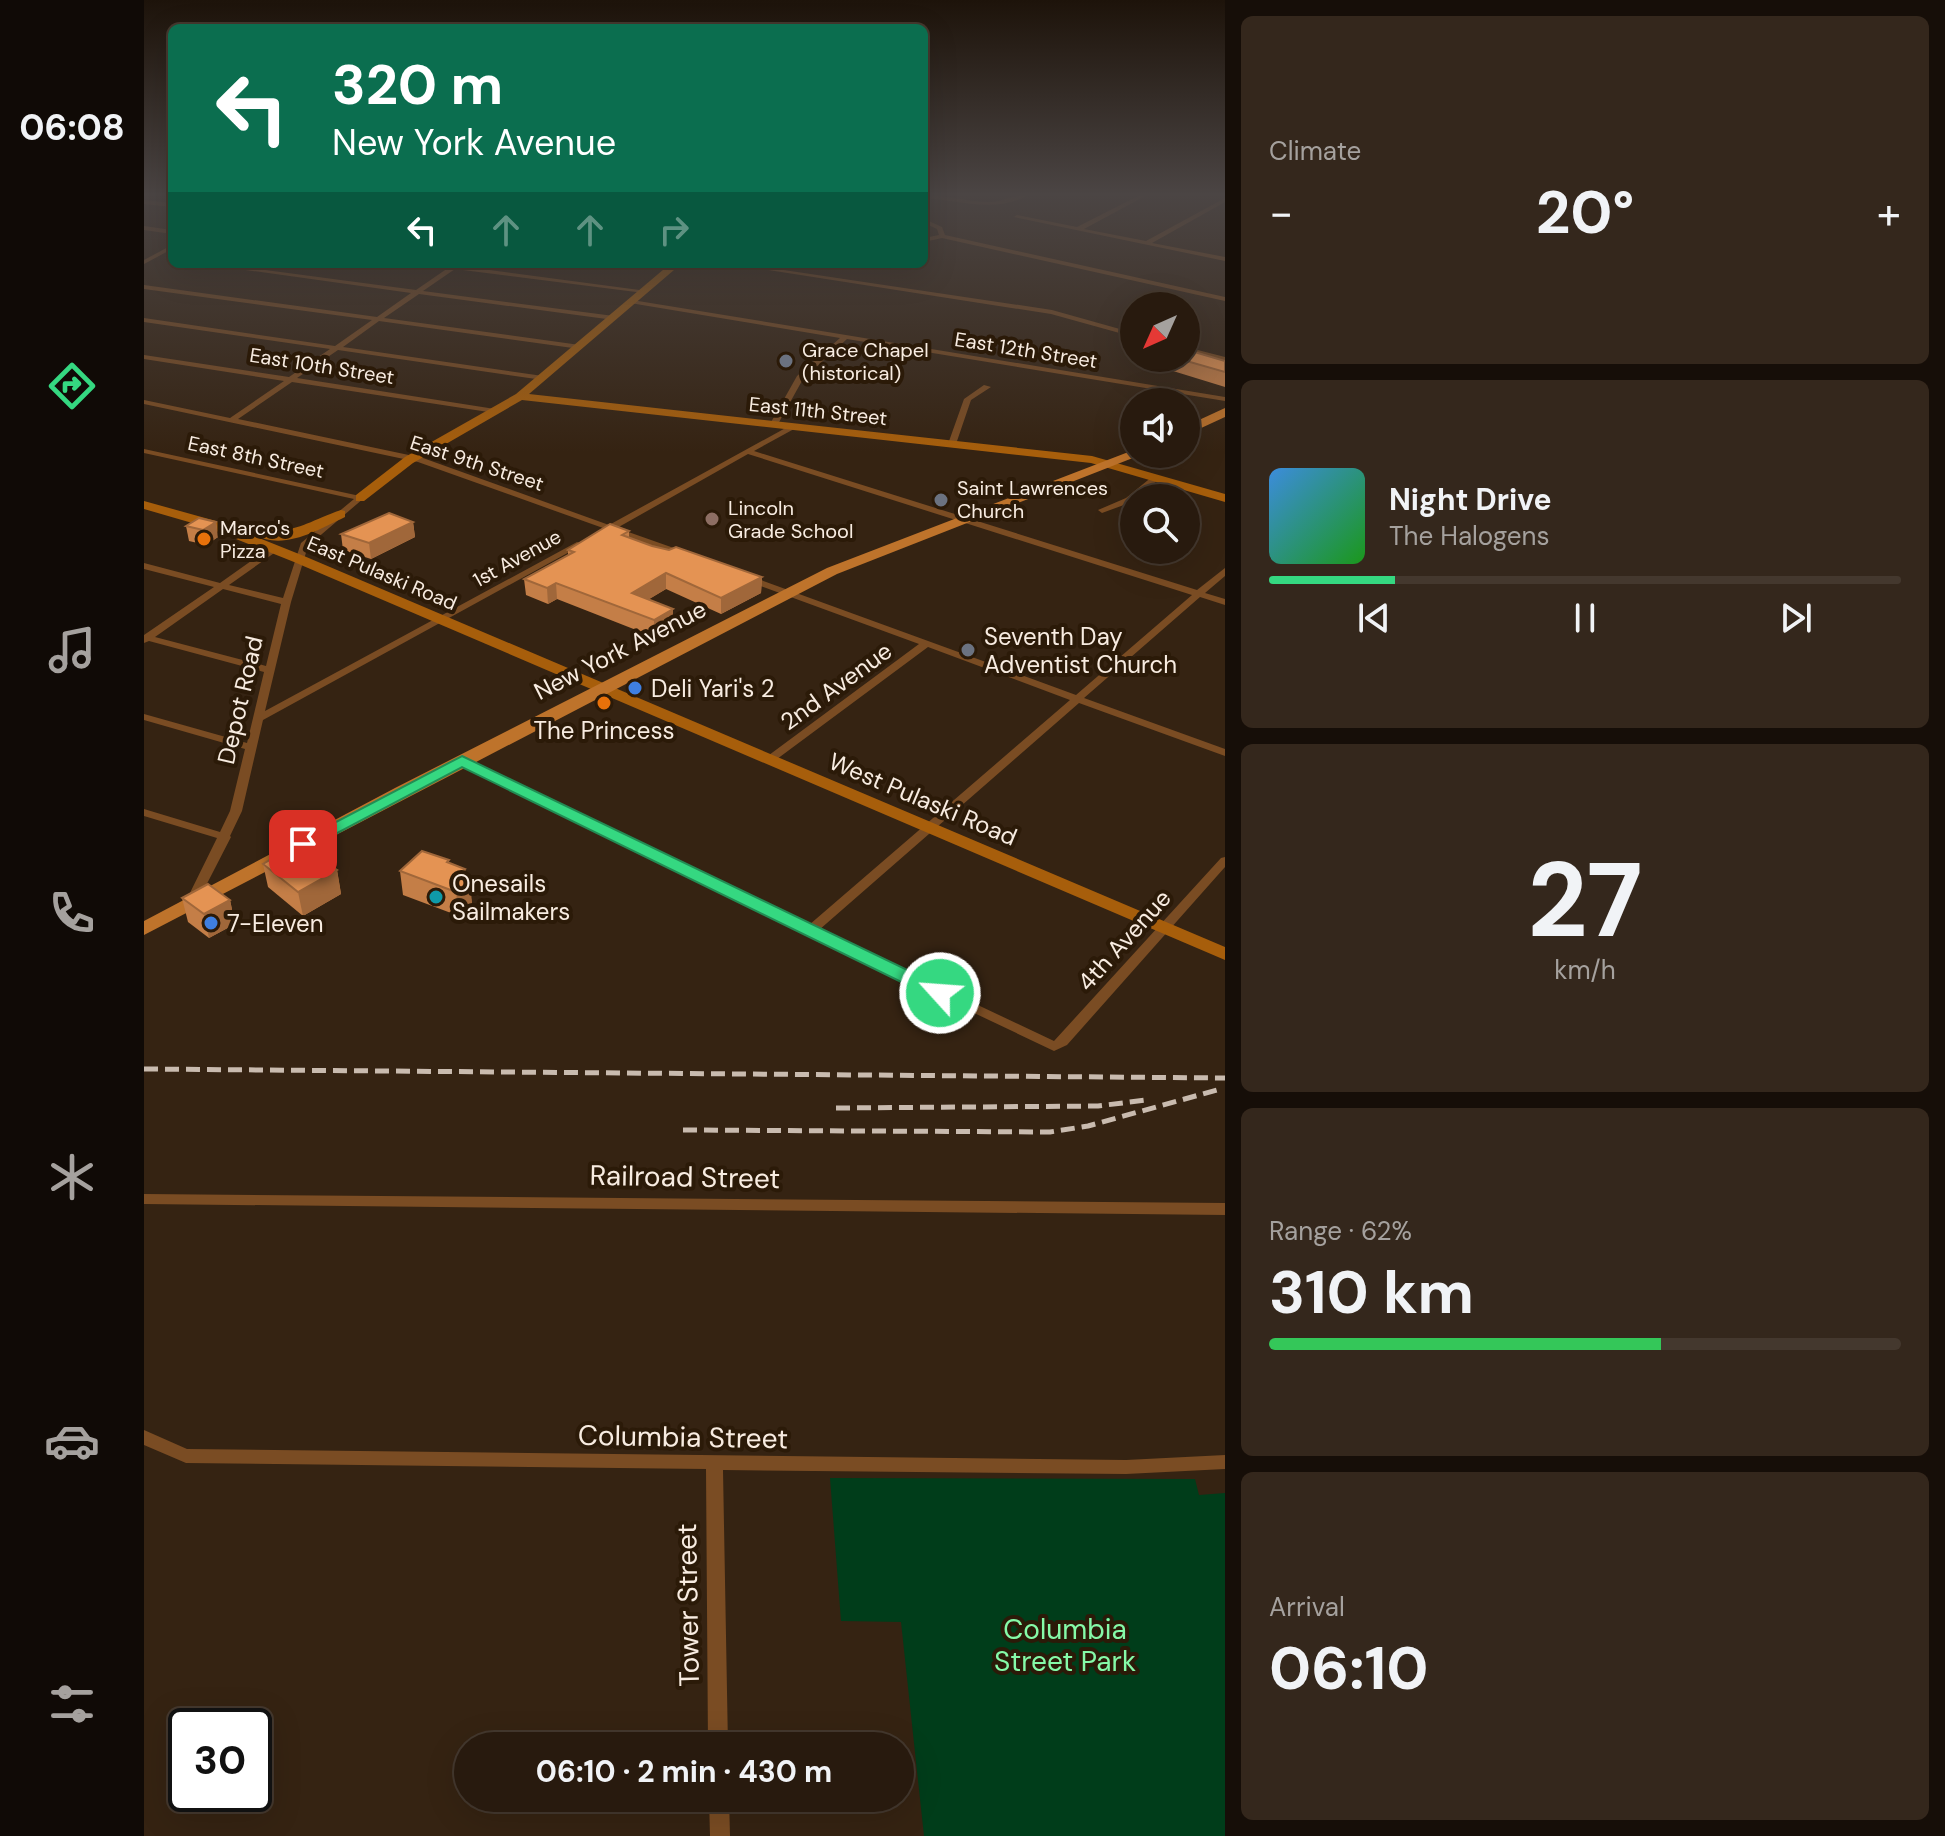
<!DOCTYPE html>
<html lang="en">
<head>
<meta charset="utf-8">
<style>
  :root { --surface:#281a0e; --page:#34271c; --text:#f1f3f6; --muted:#a5a19e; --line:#44382e; --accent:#35d881 }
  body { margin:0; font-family:"DM Sans",sans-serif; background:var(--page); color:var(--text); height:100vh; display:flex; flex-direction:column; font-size:30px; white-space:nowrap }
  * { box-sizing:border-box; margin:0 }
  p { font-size:26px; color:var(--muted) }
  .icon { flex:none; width:44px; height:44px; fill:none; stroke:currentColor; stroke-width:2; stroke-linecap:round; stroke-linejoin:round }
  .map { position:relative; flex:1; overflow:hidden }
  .panel { display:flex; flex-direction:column; gap:16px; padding:16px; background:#160e08; width:720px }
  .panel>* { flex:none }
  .guide { position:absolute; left:24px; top:24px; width:760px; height:244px; border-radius:12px; box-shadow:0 8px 32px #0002,0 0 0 2px var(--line); background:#0b6e4f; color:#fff; overflow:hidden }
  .needle { width:52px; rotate:225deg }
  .fabs { position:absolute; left:976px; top:292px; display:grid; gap:16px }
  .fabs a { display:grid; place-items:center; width:80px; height:80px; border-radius:50%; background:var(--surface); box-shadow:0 8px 32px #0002,0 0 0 2px var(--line); font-size:40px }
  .speed { position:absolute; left:24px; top:1708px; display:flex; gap:16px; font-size:40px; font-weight:700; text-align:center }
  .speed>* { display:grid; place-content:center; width:104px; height:104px; border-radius:50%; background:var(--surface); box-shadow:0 8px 32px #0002,0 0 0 2px var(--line); line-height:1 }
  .speed .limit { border:4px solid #111; border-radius:12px; background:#fff; color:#111 }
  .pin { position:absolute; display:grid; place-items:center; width:68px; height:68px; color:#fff; margin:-34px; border-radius:16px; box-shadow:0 4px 12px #0006 }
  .me { position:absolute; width:88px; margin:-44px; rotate:296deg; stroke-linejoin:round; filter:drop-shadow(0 0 6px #0008) }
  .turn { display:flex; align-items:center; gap:28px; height:168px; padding:0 32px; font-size:36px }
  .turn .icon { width:104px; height:104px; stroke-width:2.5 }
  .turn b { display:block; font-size:56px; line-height:68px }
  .lanes { display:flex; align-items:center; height:76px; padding:0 32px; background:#0003; justify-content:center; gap:40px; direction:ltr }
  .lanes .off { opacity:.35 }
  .big { font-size:60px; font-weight:700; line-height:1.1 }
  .panel .tile { flex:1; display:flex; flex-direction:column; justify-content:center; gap:12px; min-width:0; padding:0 28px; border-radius:12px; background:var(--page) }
  .panel .dial { align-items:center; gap:0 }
  .dial b { font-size:104px; line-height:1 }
  .song { display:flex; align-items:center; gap:24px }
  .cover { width:96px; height:96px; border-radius:12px; background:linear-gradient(135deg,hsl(210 70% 55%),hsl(120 70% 35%)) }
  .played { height:8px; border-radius:4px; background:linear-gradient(90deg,var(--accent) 20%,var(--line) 20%) }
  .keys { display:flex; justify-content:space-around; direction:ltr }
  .heat { display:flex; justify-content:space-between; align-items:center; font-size:44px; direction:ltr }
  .charge { height:12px; border-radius:6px; background:linear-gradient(90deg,#34c759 62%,var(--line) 0) }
  .trip { position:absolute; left:310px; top:1732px; width:460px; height:80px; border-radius:40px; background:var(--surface); box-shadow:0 8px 32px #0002,0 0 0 2px var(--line); font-weight:700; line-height:80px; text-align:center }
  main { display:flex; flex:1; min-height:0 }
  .menu { display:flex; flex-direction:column; width:144px; justify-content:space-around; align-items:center; background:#100a06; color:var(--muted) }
  .menu .icon { width:56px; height:56px }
  .menu .current { color:var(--accent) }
  .menu b { font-size:36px; color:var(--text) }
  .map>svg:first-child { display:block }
  .green { fill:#003d1a }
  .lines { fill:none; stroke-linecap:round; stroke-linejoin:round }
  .street { fill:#7a4c23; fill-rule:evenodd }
  .secondary { fill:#a75e0b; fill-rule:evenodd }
  .primary { fill:#be732b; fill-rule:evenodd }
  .rail { stroke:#c9bbaf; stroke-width:5; stroke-dasharray:14 7; stroke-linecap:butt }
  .wall { fill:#c47e47 }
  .shaded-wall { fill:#a0673a }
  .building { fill:#e49353; stroke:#a0673a; stroke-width:2 }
  .route { fill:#35d881; stroke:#228c54; stroke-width:2 }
  .worship-dot { fill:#6b7280; stroke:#2b1a08; stroke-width:3 }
  .education-dot { fill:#8d6e63; stroke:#2b1a08; stroke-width:3 }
  .food-dot { fill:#e8710a; stroke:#2b1a08; stroke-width:3 }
  .shop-dot { fill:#3f7fe0; stroke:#2b1a08; stroke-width:3 }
  .culture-dot { fill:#0f9aa8; stroke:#2b1a08; stroke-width:3 }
  .labels { text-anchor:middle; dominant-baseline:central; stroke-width:8; stroke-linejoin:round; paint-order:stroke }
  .far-poi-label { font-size:20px; fill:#f8ece1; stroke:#2b1a08; text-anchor:start }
  .far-street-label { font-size:20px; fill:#f8ece1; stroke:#2b1a08 }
  .poi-label { font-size:24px; fill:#f8ece1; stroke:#2b1a08; text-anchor:start }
  .street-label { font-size:24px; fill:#f8ece1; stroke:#2b1a08 }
  .near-street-label { font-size:28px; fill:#f8ece1; stroke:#2b1a08 }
  .near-park-label { font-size:28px; fill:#85faa8; stroke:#2b1a08 }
</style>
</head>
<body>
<main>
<nav class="menu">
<b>06:08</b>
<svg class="icon current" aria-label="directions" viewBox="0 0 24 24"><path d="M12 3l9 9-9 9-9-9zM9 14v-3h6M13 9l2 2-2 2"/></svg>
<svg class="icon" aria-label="music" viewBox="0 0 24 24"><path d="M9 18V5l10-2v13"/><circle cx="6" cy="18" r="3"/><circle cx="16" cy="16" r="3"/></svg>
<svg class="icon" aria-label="phone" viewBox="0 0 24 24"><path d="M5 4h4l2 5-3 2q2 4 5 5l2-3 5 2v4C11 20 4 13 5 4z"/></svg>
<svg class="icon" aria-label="climate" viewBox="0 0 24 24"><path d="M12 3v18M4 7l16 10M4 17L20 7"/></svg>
<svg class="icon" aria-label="car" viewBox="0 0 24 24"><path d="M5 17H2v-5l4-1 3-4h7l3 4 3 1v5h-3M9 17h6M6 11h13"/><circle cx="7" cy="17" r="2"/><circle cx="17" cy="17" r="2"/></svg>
<svg class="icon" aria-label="filters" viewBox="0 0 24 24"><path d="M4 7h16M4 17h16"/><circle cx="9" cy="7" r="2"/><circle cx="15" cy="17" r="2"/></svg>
</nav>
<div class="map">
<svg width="1081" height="1836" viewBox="0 0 1081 1836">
  <rect width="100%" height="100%" fill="#352312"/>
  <!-- green -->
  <path class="green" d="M686 1478 1051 1479 1055 1495 1081 1493V1836H780L757 1622 697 1621Z"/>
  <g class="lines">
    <!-- street -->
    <g class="street">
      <path d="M780 195C802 195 824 202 846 202 859 202 871 194 884 195 852 214 815 200 780 198Z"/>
      <path d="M996 195H1003L940 229 1002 241 1081 198V202L1008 243 1081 257V261L870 217 873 215 933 227Z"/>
      <path d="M0 200 28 203V207L0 204Z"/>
      <path d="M780 219 798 227 801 235 1081 297V301L798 238 780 242V238L795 235 793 229 780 223Z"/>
      <path d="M0 226 28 230V234L0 230Z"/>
      <path d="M28 245V249L0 264V260Z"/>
      <path d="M59 264H76L272 290 304 268 284 264H317L316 266 503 291 500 293 311 269 279 291 470 316 473 318 470 320 275 294 240 318 436 345 439 347 436 349 235 321 199 347 399 376 403 378 399 380 194 350 153 378 351 409 355 411 351 413 148 382 94 419 279 458 465 525 647 425H650V429L610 451 1053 590 1081 568V576L1061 593 1081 599V605L1056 597 940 698 1081 749V756L935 703 675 930 910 1041 1077 858 1081 857V867L923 1045 910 1051 475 844 314 763 313 761 314 759H322L483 840 665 925 926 700 784 647 629 762H621L620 760 621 758 775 644 600 580V576H606L932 695 1048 595 604 454 473 528 544 553V557L541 558 466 531 459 532V528L274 462 0 404V400L86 418 140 381 0 359V355L145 377 186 349 0 322V318L191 346 228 320 0 289V285L233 317 267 293Z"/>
      <path d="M512 264H529L533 266 530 268Z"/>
      <path d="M585 264H600L908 310 990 333V337L907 314Z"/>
      <path d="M488 300 1081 397V401L703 339 659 379 634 424 630 426 626 424 653 376 696 338 486 303 485 302Z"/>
      <path d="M1042 347 1081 357V361L1042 351Z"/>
      <path d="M840 385 847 387 827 400 812 444 805 446 804 444 820 399Z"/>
      <path d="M0 449 216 496 220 498 164 546 147 602 121 711 433 542 440 544 119 720 98 811 86 836 87 837 52 905 46 909 40 905 73 838 0 816V809L76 832 86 811 101 749 0 720V714L103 743 120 672 5 641 0 643V635L70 587 0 569V563L76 583 127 547H133V551L85 585 139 598 157 543 210 499 0 453ZM79 589 137 604 122 666 11 637Z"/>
      <path d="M1009 476 1016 478 993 498H990L988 502 958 513 954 510 982 498Z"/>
      <path d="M0 1194 1081 1203V1215L0 1204Z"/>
      <path d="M0 1430 43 1449 982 1460 1081 1455V1469L982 1474 579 1470 584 1746H564L562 1469 42 1463 0 1445Z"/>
      <path d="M565 1798H585L586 1836H566Z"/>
    </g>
    <!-- secondary -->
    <g class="secondary">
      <path d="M526 264H537L385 394 948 456 1081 494V502L947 463 378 400 269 463 220 501H212V495L261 457 372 394Z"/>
      <path d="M0 501 72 521 160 556 1081 947V960L150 562 62 527 0 509Z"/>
      <path d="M197 510 201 511V517C172 531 136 553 106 532L112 528C153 535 161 522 197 510Z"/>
    </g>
    <!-- primary -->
    <g class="primary">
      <path d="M1081 408V417L1042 435V426Z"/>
      <path d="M987 451 999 454 693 574 0 935V921L251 788 683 568Z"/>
    </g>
    <!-- rail -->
    <g class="rail">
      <path d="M0 1069 1081 1078"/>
      <path d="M692 1108 954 1106 1002 1100"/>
      <path d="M539 1130 906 1132 944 1126 1073 1090"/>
    </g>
  </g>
  <!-- wall -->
  <g class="wall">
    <path d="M1032 358 1081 361V387L1029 371Z"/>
    <path d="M72 522 74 537 62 545 45 541 42 526Z"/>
    <path d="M269 522 271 537 227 559 199 550 197 534Z"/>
    <path d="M485 531V538L508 546 618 577 617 593 577 614 522 589 505 599 529 625 510 637 413 599 404 604 382 595 380 579 424 555V550Z"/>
    <path d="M305 860V863L321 869 328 903 315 916 259 895 256 871Z"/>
    <path d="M119 864 193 870 197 894 159 916 124 887Z"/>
    <path d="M38 898 86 900 91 924 65 938 44 922Z"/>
  </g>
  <!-- shaded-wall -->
  <g class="shaded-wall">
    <path d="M72 522 74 537 62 545 59 530Z"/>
    <path d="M269 522 271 537 227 559 225 543Z"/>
    <path d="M522 573V589L489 609 488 593Z"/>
    <path d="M618 577 617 593 577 614V598Z"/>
    <path d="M412 583 413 599 404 604 403 588Z"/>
    <path d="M529 609V625L510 637V620Z"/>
    <path d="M321 869 322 883 326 880 328 903 315 916 312 892 314 875Z"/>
    <path d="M193 870 197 894 159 916 154 892Z"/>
    <path d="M86 900 91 924 65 938 60 914Z"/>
  </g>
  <!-- building -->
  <g class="building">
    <path d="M1047 351 1081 361V372L1032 358H1042V353Z"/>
    <path d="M245 513 269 522 225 543 197 534Z"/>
    <path d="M55 518 72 522 59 530 42 526Z"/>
    <path d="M466 524 485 531 478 535 508 546 525 550 532 547 618 577 577 598 522 573 488 593 529 609 510 620 412 583 403 588 380 579 430 552 424 550Z"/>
    <path d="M148 847 167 854 193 870 154 892 119 864Z"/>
    <path d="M278 851 305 860 303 862 321 869 314 875 326 880 312 892 256 871Z"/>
    <path d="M64 884 86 900 60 914 38 898Z"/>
  </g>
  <!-- sky -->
  <linearGradient id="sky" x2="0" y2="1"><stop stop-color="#1d130a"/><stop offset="0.43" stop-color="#4b4544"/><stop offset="1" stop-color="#4b4544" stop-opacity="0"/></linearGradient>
  <rect width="1081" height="452" fill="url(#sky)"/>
  <!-- route -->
  <path class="route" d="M318 756 803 989 806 993 796 1000 790 998 318 767 165 848 159 849 150 844Z"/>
  <!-- markers -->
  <g class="worship-dot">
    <circle cx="642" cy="361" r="8"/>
    <circle cx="797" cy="500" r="8"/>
    <circle cx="824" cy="650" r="8"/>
  </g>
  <circle class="education-dot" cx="568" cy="519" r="8"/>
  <g class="food-dot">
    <circle cx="60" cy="539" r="8"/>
    <circle cx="460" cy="703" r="8"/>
  </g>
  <g class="shop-dot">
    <circle cx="491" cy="688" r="8"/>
    <circle cx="67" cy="923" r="8"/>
  </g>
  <circle class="culture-dot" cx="292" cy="897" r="8"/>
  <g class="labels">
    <!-- far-poi labels -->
    <g class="far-poi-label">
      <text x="658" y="350">Grace Chapel<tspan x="658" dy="23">(historical)</tspan></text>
      <text x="813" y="488">Saint Lawrences<tspan x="813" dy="23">Church</tspan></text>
      <text x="584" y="508">Lincoln<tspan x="584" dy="23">Grade School</tspan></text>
      <text x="76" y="528">Marco's<tspan x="76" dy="23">Pizza</tspan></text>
    </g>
    <!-- far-street labels -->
    <g class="far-street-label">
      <text transform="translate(882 350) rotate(9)">East 12th Street</text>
      <text transform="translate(178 366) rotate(9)">East 10th Street</text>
      <text transform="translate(674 411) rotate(6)">East 11th Street</text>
      <text transform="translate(112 457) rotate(12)">East 8th Street</text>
      <text transform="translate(333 463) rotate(18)">East 9th Street</text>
      <text transform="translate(373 558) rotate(-29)">1st Avenue</text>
      <text transform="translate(238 573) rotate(23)">East Pulaski Road</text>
    </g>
    <!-- poi labels -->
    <g class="poi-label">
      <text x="840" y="636">Seventh Day<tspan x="840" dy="28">Adventist Church</tspan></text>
      <text x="507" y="688">Deli Yari's 2</text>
      <text x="460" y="730" text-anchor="middle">The Princess</text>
      <text x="308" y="883">Onesails<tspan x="308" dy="28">Sailmakers</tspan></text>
      <text x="83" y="923">7-Eleven</text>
    </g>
    <!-- street labels -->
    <g class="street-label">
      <text transform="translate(476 650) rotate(-27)">New York Avenue</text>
      <text transform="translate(692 686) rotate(-36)">2nd Avenue</text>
      <text transform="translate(96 700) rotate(-77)">Depot Road</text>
      <text transform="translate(779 799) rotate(23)">West Pulaski Road</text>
      <text transform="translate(980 940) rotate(-48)">4th Avenue</text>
    </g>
    <!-- near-street labels -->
    <g class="near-street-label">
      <text transform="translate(541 1177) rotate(1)">Railroad Street</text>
      <text transform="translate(539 1437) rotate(1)">Columbia Street</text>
      <text transform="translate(544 1605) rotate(-91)">Tower Street</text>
    </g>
    <!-- near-park labels -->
    <g class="near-park-label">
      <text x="921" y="1629">Columbia<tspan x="921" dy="32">Street Park</tspan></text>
    </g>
  </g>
</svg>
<div class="fabs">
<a><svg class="needle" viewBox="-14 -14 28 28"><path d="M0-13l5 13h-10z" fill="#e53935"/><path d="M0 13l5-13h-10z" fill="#a5a19e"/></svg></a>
<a><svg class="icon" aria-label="sound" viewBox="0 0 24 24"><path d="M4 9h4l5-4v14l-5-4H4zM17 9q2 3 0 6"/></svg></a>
<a><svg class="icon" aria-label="search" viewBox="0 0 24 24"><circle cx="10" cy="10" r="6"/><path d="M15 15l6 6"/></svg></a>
</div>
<div class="speed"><div class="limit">30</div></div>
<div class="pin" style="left:159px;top:844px;background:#d93025"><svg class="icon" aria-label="arrive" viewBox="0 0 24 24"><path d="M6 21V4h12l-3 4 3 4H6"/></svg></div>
<svg class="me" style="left:796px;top:993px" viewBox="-20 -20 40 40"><circle r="17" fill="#35d881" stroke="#fff" stroke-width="3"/><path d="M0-11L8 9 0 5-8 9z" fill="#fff"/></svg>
<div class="trip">06:10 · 2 min · 430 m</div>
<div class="guide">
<div class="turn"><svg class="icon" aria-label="left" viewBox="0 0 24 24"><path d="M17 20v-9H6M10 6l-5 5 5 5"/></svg><div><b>320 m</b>New York Avenue</div></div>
<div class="lanes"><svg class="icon" aria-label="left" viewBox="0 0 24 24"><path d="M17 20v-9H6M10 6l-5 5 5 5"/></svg><svg class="icon off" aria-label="ahead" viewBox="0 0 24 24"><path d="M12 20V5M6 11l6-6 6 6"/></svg><svg class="icon off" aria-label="ahead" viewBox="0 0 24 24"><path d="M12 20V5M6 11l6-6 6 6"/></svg><svg class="icon off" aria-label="right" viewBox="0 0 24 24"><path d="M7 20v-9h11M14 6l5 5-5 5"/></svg></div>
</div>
</div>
<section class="panel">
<div class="tile"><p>Climate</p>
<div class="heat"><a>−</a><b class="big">20°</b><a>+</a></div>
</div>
<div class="tile">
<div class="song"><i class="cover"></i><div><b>Night Drive</b><p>The Halogens</p></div></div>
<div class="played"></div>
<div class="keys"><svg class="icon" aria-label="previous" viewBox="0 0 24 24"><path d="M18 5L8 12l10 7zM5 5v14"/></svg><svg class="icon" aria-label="pause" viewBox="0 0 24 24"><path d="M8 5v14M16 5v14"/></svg><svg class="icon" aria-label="next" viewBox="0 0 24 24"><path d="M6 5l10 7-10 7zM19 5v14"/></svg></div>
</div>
<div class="tile dial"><b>27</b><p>km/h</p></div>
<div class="tile"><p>Range · 62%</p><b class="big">310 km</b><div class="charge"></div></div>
<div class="tile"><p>Arrival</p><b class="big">06:10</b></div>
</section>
</main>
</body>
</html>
